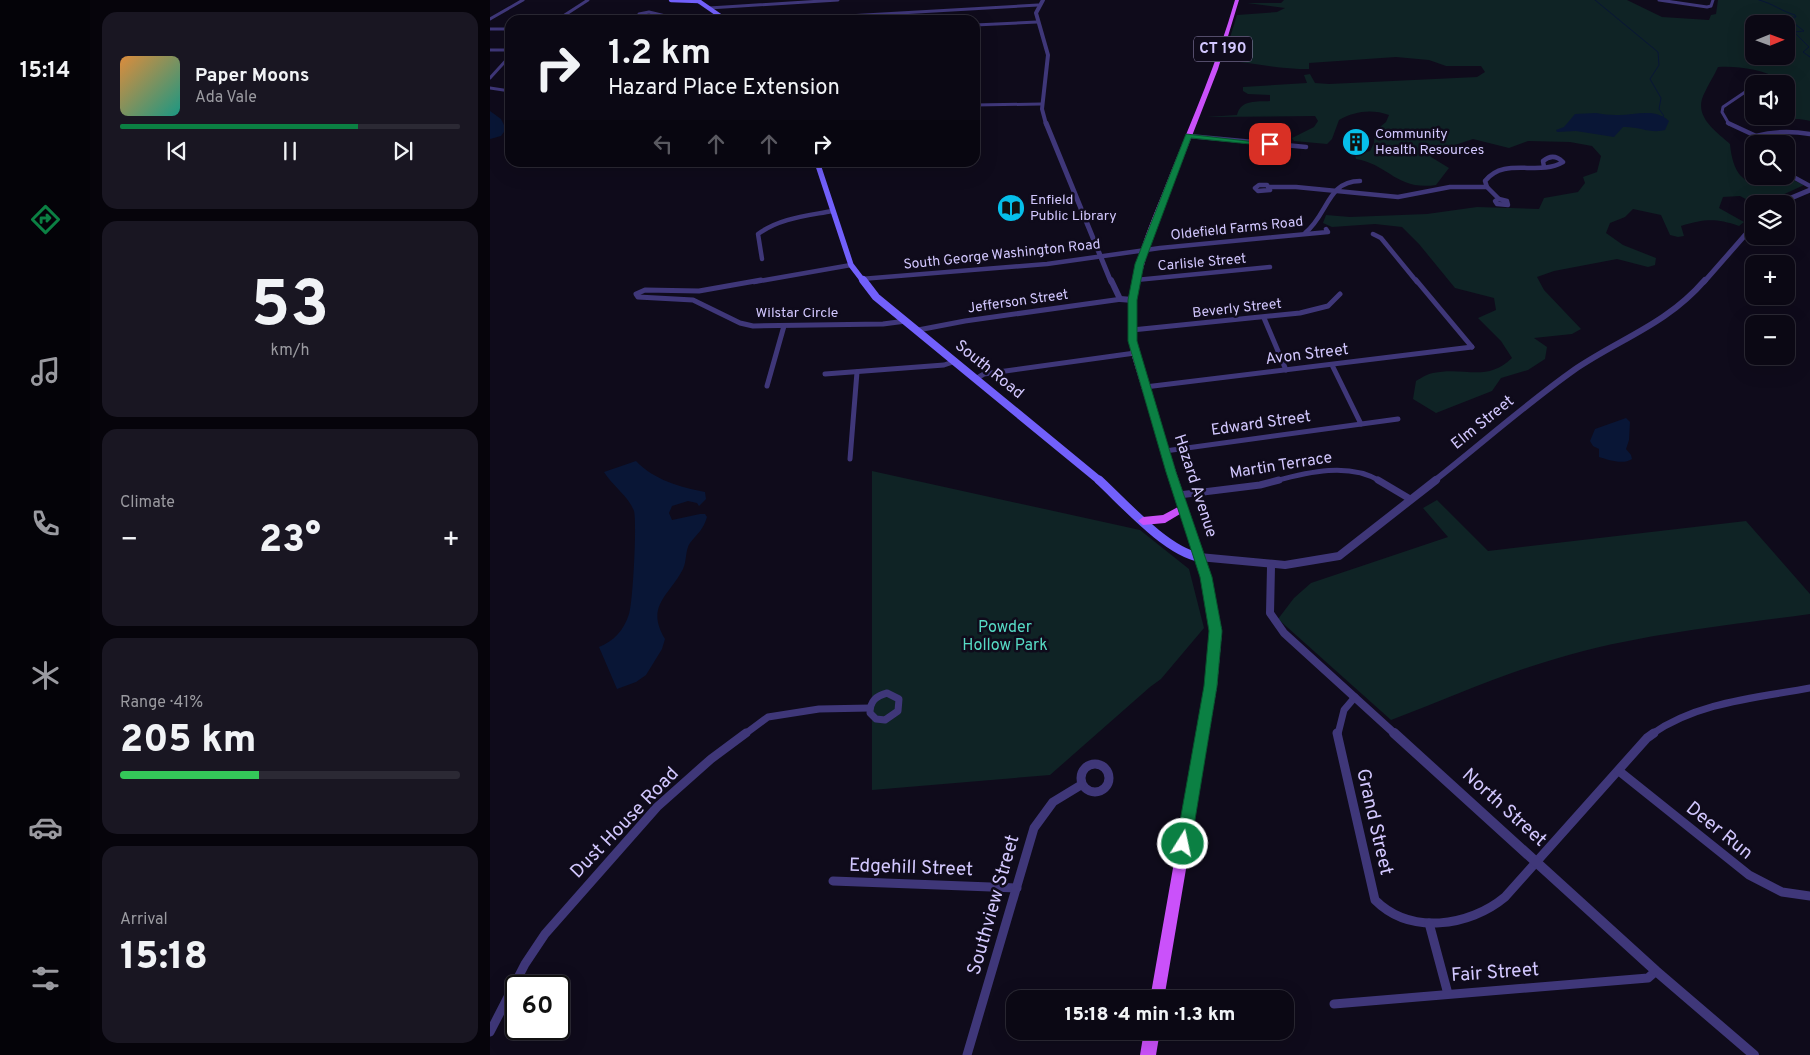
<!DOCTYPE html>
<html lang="en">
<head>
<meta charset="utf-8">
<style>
  :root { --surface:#0b0814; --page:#191622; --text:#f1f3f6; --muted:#9a9aa0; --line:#2b2934; --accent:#0b8043 }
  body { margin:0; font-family:Overpass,sans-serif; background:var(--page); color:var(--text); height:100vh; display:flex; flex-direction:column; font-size:19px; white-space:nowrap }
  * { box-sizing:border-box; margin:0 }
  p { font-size:16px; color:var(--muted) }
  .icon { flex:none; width:28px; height:28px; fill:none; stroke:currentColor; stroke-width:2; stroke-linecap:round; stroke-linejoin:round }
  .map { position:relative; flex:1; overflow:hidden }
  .panel { display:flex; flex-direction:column; gap:12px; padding:12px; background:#06040b; width:400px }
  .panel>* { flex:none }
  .hud { position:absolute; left:15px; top:15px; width:475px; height:152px; border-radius:15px; box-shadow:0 5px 20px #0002,0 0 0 1px var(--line); background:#0b0814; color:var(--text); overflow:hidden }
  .needle { width:32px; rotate:89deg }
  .fabs { position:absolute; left:1255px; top:15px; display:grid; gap:10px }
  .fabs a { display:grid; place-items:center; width:50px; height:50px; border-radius:10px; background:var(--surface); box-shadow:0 5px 20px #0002,0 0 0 1px var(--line); font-size:25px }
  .speed { position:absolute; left:15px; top:975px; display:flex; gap:10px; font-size:25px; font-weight:700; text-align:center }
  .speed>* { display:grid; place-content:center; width:65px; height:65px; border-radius:50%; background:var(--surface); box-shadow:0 5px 20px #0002,0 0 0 1px var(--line); line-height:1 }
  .speed .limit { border:2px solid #111; border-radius:8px; background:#fff; color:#111 }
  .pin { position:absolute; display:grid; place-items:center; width:42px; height:42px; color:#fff; margin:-21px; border-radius:10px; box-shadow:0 2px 8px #0006 }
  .me { position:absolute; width:55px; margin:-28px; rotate:10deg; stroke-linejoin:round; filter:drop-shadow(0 0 4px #0008) }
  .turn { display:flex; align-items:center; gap:18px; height:105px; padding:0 20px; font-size:22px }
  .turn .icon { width:65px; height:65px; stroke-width:2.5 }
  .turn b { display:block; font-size:35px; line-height:42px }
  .lanes { display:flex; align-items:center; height:48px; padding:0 20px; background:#0003; justify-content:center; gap:25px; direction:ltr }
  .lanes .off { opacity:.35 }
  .big { font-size:38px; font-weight:800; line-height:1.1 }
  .panel .card { flex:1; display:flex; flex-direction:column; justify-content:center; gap:8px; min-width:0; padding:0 18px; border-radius:15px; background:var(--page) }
  .panel .dial { align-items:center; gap:0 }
  .dial b { font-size:65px; line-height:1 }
  .song { display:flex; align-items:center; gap:15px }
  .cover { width:60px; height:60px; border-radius:8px; background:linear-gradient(135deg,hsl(30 70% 55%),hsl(170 70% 35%)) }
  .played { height:5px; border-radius:2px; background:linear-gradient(90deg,var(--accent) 70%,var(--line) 70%) }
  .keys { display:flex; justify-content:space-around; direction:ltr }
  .heat { display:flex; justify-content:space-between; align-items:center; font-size:28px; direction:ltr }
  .charge { height:8px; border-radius:4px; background:linear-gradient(90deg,#34c759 41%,var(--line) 0) }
  .trip { position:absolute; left:516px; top:990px; width:288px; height:50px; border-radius:15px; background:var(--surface); box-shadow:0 5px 20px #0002,0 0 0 1px var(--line); font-weight:800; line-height:50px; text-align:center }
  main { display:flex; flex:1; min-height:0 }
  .tabs { display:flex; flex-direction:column; width:90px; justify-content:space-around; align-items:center; background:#040308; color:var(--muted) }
  .tabs .icon { width:35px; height:35px }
  .tabs .active { color:var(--accent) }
  .tabs b { font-size:22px; color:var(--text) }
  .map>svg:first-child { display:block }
  .green { fill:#0f2325; fill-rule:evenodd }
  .water { fill:#091636 }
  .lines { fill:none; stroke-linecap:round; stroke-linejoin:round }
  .stream { stroke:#091636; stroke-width:1 }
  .minor-far4 { stroke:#3f3779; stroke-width:3 }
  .minor-far3 { stroke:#3f3779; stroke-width:4.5 }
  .minor-far2 { stroke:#3f3779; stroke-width:5 }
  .minor-far1 { stroke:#3f3779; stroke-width:7 }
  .minor { stroke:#3f3779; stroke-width:9 }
  .tertiary-far4 { stroke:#3f3779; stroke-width:4 }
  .tertiary-far3 { stroke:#3f3779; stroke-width:5 }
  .tertiary-far2 { stroke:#3f3779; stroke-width:6 }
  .tertiary-far1 { stroke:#3f3779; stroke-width:8 }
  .tertiary { stroke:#3f3779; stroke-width:10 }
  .secondary-far3 { stroke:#7260fb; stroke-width:4.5 }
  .secondary-far2 { stroke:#7260fb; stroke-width:5.5 }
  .secondary-far1 { stroke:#7260fb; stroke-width:8 }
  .secondary { stroke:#7260fb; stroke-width:9 }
  .primary { fill:#ca51fa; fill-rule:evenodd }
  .route { fill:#0b8043; stroke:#07532c }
  .labels { text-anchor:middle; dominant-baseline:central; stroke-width:5; stroke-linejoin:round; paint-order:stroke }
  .far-poi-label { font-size:14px; fill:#d2c7fe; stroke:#0f0b1b; text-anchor:start }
  .far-street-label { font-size:14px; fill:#d2c7fe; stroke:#0f0b1b }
  .shield { fill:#0f0b1b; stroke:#988fba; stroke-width:1 }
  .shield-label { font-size:15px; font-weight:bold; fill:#d2c7fe }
  .street-label { font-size:16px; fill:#d2c7fe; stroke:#0f0b1b }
  .park-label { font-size:16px; fill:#56dac4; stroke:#0f0b1b }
  .near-street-label { font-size:19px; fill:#d2c7fe; stroke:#0f0b1b }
</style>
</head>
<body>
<main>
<nav class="tabs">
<b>15:14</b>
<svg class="icon active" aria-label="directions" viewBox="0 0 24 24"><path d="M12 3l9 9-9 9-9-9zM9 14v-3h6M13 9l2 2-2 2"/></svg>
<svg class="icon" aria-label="music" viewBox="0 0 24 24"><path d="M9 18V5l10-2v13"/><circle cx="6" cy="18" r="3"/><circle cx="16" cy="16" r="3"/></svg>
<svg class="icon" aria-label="phone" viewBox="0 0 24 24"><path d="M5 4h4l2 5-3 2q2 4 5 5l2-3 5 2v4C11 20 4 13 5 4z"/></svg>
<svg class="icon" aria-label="climate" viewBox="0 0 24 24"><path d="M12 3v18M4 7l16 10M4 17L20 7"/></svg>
<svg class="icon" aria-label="car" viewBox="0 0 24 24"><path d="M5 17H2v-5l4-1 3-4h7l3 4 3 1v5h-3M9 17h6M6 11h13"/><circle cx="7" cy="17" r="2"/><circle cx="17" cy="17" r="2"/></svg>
<svg class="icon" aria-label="filters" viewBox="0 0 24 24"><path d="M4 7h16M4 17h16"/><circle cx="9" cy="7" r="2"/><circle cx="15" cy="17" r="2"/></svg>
</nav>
<section class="panel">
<div class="card">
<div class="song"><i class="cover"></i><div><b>Paper Moons</b><p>Ada Vale</p></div></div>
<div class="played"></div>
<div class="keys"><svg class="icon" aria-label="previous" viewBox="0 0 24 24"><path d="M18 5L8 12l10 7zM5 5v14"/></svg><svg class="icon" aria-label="pause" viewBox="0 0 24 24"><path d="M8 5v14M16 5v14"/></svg><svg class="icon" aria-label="next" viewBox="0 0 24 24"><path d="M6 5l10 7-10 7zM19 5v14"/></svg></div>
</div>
<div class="card dial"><b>53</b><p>km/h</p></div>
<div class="card"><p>Climate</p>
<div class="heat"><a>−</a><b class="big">23°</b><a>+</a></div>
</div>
<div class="card"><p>Range · 41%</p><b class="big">205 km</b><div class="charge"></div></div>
<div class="card"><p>Arrival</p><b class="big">15:18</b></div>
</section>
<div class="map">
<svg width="1320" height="1055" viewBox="0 0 1320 1055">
  <rect width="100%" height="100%" fill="#0f0b1b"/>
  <!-- green -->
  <g class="green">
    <path d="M794 0H1137L1172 17 1219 20 1221 15 1226 14 1228 0H1320V121C1302 117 1301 120 1285 123 1275 125 1264 121 1254 118L1259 110 1264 109V116H1296V102L1304 98C1298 72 1252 65 1228 67 1224 76 1219 83 1215 92 1202 115 1224 130 1240 144 1244 187 1265 189 1301 179L1314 185 1273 204H1265L1250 196 1233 197 1229 208 1254 222 1249 226C1225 218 1215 219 1191 226L1194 236 1188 237 1180 235 1171 215 1143 209 1135 217 1120 223 1116 233 1133 245 1166 258 1165 265 1158 267 1127 259 1064 271 1047 277 1054 290 1091 329 1082 334 1044 338 1057 347 1055 359 1038 370 1011 378 1002 391 946 413 923 399 926 381C931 378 937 374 943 373 975 366 996 383 1022 358L1011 341 988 318 1006 310 1004 298 965 288 929 244 912 227 885 224 842 227 833 223 836 215 860 217 937 214 987 207 1049 209 1054 198 1088 192 1095 183 1093 177 1107 172 1111 156 1102 146 1080 142 1038 141 1019 148 983 139 944 152 941 157 959 168 946 185C907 191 898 164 866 159L865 155 880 151 884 143 885 131 896 122 899 115C882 109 865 111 849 120L842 139 837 144 804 141 802 138 824 127 828 121 825 116 716 117 747 115C751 99 767 102 780 101V95L758 94 753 91V87L817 83 814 75 820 74 825 83 839 84 987 77 995 72 991 66H956L939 60 906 57 819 63V69C790 69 762 63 733 60L747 15 787 12 795 8 757 3H791ZM1264 24H1296V56H1264Z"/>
    <path d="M382 471 650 530 699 569 714 628 671 679 660 687 560 775 382 790Z"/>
    <path d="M947 500 998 551 1256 521 1320 594V614C1235 626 1148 634 1065 659 1009 675 955 700 901 720L788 619 804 598 821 583 958 537 933 508Z"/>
  </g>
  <!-- water -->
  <g class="water">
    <path d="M0 111 11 119 16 129 11 136 0 139Z"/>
    <path d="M1106 113C1112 114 1119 115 1126 115 1143 116 1164 107 1179 121L1175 130C1161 134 1148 126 1133 127L1124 137 1086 131 1067 132 1066 130 1074 127 1085 114Z"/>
    <path d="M1136 418 1140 422 1139 440 1136 449 1141 455 1142 459C1133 465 1119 460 1109 457V449L1103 446 1100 441 1105 429Z"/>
    <path d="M146 461C164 480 190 487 215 492L216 499 209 506 207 503 198 501 182 506 179 513 182 520 210 514H215L217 517C213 530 208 533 200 543 195 550 197 561 193 569 179 596 155 606 175 639L172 649 156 675 146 682 127 689 109 647C124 641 134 630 139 614 143 603 147 522 144 511 139 497 122 485 114 472Z"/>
  </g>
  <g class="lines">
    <!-- stream -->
    <g class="stream">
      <path d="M1105 0 1168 52 1169 65 1160 79 1171 98 1169 109 1174 116 1172 117"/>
      <path d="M1269 0C1284 4 1291 11 1305 15L1306 17 1292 18 1289 21 1305 24 1314 31 1304 32 1319 47 1313 52 1320 57"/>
    </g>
    <!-- minor-far4 -->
    <g class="minor-far4">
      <path d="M1169 0 1217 7 1221 6 1223 0"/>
      <path d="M219 8 348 0"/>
      <path d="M0 19 33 0"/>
      <path d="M67 20 98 0"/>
      <path d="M145 20 149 14 159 12 192 20"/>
      <path d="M287 20 548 5"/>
      <path d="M485 25 547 22"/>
      <path d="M0 29H20"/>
      <path d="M0 50H20"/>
      <path d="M0 78 20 56"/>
      <path d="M0 88 20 91"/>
      <path d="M485 105 551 104"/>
      <path d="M1239 124 1232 112 1233 107 1264 86"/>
    </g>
    <!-- minor-far3 -->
    <g class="minor-far3">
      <path d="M1238 123 1266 136"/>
      <path d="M699 136 816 147"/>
      <path d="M1268 144 1266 136C1284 131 1302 131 1320 134"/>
      <path d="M1296 173 1320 186"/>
      <path d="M769 185H777L780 190 768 191 765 188Z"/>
      <path d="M780 187H806L908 197 960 187H997L995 181C1015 156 1048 177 1073 162 1067 156 1060 155 1053 161L1054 167"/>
      <path d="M997 187 1009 199"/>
      <path d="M1009 199 1017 201 1018 205 1007 204 1005 201Z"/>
      <path d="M815 233C838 215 837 181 870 181"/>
      <path d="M883 234 891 238 927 282"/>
      <path d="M272 259 268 234C290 218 316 216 342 211"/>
      <path d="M371 279 557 264 670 248 838 232 836 229"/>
      <path d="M646 280 780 267"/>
      <path d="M264 282 361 265"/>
    </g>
    <!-- minor-far2 -->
    <g class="minor-far2">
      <path d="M271 280 209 291 155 290 146 294 148 297 203 300 250 323 263 326 393 324 416 321"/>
      <path d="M926 280 982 347"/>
      <path d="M774 318 796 370"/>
      <path d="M428 330 475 321 632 299"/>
      <path d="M642 330 810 313 838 306 850 294"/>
      <path d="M842 365 871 424"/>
      <path d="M335 374 454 365 466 361"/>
      <path d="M487 378 494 374 645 353"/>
      <path d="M277 386 294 326"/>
      <path d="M655 387 982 347"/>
      <path d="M675 451 908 419"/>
      <path d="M360 459 367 372"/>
      <path d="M785 481C818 472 859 462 890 481"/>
    </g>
    <!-- minor-far1 -->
    <g class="minor-far1">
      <path d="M888 480 920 499"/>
      <path d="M689 495 770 485 789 480"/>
      <path d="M397 693 409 699 408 711 395 720 386 719 380 713C380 701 386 696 397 693Z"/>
      <path d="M255 734 278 717 329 709 380 708"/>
      <path d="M848 734 854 710 865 697"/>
      <path d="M1162 734C1208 702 1266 698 1320 688"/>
    </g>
    <!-- minor -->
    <g class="minor">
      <path d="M847 733 885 900C920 935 979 927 1015 897L1157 738 1164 733"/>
      <circle cx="605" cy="778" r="14"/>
      <path d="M1129 771 1259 875 1292 892 1320 896"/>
      <path d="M343 881 527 888"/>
      <path d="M939 923 958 994"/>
      <path d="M844 1004 1158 978 1166 971"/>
      <path d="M0 1032 35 964 55 934 167 807 221 759 256 733"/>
      <path d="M477 1055 544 828 563 802 591 785"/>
    </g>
    <!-- tertiary-far4 -->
    <path class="tertiary-far4" d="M553 0 546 13 558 55 552 109 556 124"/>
    <!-- tertiary-far3 -->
    <g class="tertiary-far3">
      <path d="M556 123 621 282"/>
      <path d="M1287 204 1320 190"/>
      <path d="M1214 282 1264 225"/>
    </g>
    <!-- tertiary-far2 -->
    <g class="tertiary-far2">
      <path d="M621 280 630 299 643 300"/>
      <path d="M944 481C991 444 1036 404 1084 370 1131 338 1176 325 1215 280"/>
    </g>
    <!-- tertiary-far1 -->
    <g class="tertiary-far1">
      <path d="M709 557 795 565 849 556 946 480"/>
      <path d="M781 567 780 613 794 633 905 734"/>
    </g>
    <!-- tertiary -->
    <path class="tertiary" d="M904 733 1166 971 1264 1055"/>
    <!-- secondary-far3 -->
    <g class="secondary-far3">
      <path d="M181 0 209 1"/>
      <path d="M207 0 236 20"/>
    </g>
    <!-- secondary-far2 -->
    <path class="secondary-far2" d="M327 162 361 265 374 282"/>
    <!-- secondary-far1 -->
    <path class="secondary-far1" d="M373 280 386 297 610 481"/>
    <!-- secondary -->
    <path class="secondary" d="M609 480C634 503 676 551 709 557"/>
    <!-- primary -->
    <g class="primary">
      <path d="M745 0H749L728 69 660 244 648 287 645 309V331L649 353 686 472 721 577 732 631 727 686 674 999H660L715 686 720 631 711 577 690 514 675 523 653 525 648 521 653 517 673 515 688 507 641 353C630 284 656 236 680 174 703 117 728 60 745 0Z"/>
      <path d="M654 1031H670L666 1055H650Z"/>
    </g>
  </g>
  <!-- route -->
  <path class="route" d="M696 134 783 144 780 146 701 138 654 264 647 300V341L686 472 722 577 732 631 727 686 701 844 699 849 693 851 688 849 686 844 714 686 719 631 710 577 676 472 638 341V300L645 264Z"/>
  <!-- icons -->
  <defs>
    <symbol id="building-disc" viewBox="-11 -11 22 22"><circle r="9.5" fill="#06bfea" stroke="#0f0b1b"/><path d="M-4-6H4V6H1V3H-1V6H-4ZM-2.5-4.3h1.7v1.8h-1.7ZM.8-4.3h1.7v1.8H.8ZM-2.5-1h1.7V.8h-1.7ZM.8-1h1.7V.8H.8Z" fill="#111"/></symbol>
    <symbol id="library-disc" viewBox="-11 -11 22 22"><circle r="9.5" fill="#06bfea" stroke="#0f0b1b"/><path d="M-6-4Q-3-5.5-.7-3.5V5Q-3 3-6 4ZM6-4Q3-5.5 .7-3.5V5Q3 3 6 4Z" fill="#111"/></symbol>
  </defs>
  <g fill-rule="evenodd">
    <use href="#building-disc" x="850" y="126" width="32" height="32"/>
    <use href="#library-disc" x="505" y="192" width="32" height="32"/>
  </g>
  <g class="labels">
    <!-- far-poi labels -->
    <g class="far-poi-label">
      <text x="885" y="134">Community<tspan x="885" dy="16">Health Resources</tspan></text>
      <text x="540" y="200">Enfield<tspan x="540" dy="16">Public Library</tspan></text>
    </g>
    <!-- far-street labels -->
    <g class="far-street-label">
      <text transform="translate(747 229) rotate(-6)">Oldefield Farms Road</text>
      <text transform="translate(512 255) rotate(-6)">South George Washington Road</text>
      <text transform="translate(712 263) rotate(-5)">Carlisle Street</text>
      <text transform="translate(528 302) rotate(-8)">Jefferson Street</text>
      <text transform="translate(747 309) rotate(-6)">Beverly Street</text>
      <text x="307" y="313">Wilstar Circle</text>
    </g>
    <!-- shield labels -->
    <rect class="shield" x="704" y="36.5" width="58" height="25" rx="4"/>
    <g class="shield-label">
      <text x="733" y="49">CT 190</text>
    </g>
    <!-- street labels -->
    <g class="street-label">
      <text transform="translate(817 355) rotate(-7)">Avon Street</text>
      <text transform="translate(499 370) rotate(39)">South Road</text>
      <text transform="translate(993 423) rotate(-39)">Elm Street</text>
      <text transform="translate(771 424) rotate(-8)">Edward Street</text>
      <text transform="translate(791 466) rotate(-9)">Martin Terrace</text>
      <text transform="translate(705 486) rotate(72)">Hazard Avenue</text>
    </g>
    <!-- park labels -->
    <g class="park-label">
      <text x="515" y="628">Powder<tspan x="515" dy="18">Hollow Park</tspan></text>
    </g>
    <!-- near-street labels -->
    <g class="near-street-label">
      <text transform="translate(1014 808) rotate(42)">North Street</text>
      <text transform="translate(884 822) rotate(77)">Grand Street</text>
      <text transform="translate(135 823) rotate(-46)">Dust House Road</text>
      <text transform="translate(1229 831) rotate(39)">Deer Run</text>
      <text transform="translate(421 868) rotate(2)">Edgehill Street</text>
      <text transform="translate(504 905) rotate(-74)">Southview Street</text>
      <text transform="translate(1005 973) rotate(-4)">Fair Street</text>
    </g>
  </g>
</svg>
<div class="fabs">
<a><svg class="needle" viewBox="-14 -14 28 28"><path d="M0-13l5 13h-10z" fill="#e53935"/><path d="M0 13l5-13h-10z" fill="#9a9aa0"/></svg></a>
<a><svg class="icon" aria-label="sound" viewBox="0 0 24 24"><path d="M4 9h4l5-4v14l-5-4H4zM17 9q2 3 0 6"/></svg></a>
<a><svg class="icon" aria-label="search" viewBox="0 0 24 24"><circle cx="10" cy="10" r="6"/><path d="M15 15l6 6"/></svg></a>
<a><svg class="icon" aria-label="layers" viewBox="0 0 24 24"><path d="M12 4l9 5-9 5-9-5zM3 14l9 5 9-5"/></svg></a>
<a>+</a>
<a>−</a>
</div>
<div class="speed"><div class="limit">60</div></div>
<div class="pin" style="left:780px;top:144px;background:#d93025"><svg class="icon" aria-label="arrive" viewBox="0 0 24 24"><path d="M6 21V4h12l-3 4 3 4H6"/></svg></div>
<svg class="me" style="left:693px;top:844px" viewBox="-20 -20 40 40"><circle r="17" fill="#0b8043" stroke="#fff" stroke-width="3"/><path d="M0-11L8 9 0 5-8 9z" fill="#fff"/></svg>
<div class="trip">15:18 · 4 min · 1.3 km</div>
<div class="hud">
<div class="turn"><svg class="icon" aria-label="right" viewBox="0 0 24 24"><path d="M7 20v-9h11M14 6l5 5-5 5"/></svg><div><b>1.2 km</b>Hazard Place Extension</div></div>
<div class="lanes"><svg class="icon off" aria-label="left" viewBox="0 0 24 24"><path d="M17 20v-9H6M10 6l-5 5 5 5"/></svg><svg class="icon off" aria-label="ahead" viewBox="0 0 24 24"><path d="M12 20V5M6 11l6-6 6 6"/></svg><svg class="icon off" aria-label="ahead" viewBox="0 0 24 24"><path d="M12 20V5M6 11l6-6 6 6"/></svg><svg class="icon" aria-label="right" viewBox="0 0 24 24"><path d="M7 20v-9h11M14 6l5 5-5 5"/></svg></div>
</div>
</div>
</main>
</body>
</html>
